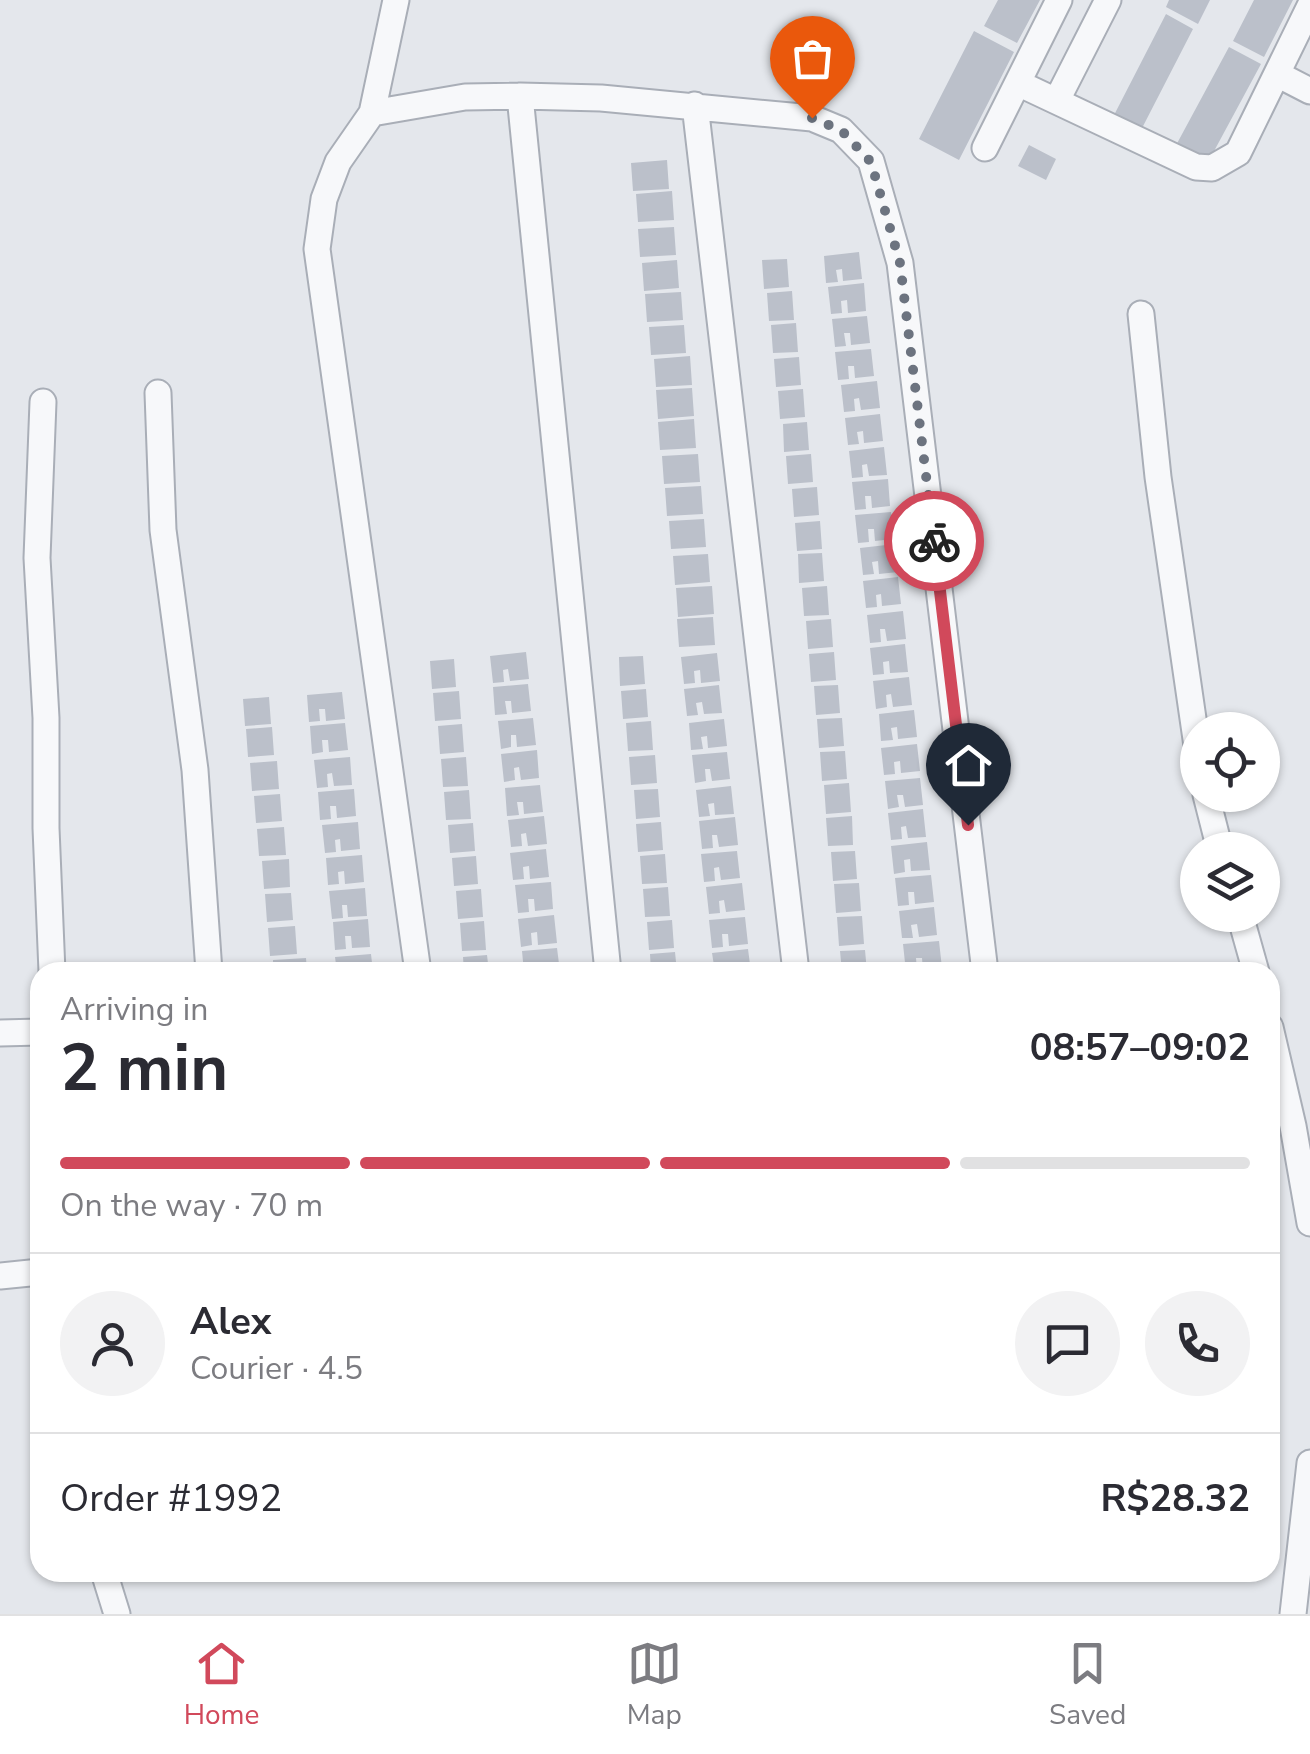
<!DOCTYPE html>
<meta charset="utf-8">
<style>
body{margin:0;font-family:"Nunito Sans",sans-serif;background:#f2f2f3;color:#2b2b33;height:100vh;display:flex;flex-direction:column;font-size:38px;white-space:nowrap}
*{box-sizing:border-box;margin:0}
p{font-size:32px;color:#7c7c81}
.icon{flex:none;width:55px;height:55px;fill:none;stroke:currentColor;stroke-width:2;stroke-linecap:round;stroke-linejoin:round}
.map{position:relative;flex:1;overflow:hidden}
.details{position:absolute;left:30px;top:962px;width:1250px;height:620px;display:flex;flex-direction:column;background:#fff;border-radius:30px;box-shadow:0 2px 8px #0004}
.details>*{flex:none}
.buttons{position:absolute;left:1180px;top:712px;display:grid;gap:20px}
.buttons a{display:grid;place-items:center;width:100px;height:100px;border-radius:50%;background:#fff;box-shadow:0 2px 8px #0004;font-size:50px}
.pin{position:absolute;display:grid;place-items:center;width:85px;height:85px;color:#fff;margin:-102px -42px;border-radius:50% 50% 50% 0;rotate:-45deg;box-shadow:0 0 10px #0007}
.pin .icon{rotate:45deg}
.courier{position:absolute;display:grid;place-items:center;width:100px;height:100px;margin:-50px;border:8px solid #d1495b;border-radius:50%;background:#fff;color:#222;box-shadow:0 2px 12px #0007}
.headline em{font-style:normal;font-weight:700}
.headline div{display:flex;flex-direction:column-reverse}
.headline{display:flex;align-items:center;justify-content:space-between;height:170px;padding:0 30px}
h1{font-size:65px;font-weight:700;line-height:75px}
.bar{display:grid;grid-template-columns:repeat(4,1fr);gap:15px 10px;align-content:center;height:120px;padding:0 30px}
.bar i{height:12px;border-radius:8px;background:#e1e1e2}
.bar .current{background:#d1495b}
.bar p{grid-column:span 4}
.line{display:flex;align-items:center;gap:25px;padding:0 30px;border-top:2px solid #e1e1e2}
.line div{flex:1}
.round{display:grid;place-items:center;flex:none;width:105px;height:105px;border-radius:52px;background:#f2f2f3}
.tabs{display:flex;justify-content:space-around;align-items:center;height:140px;border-top:2px solid #e1e1e2;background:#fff;font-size:28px;color:#7c7c81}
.tabs a{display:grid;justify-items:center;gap:5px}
.tabs .current{color:#d1495b}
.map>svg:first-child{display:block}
.building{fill:#bbc0ca}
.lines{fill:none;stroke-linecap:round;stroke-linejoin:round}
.street-casing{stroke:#a9aeb7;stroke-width:29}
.street{stroke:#f7f8fa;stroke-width:25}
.done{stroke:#6c737f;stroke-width:10;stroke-dasharray:0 18}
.route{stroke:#d1495b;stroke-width:12}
</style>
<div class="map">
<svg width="1310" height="1614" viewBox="0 0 1310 1614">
<rect width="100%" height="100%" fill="#e4e7ec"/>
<path class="building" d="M998 0H1040L1017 43 984 26Z
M1169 0H1210L1198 24 1166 7Z
M1254 0H1293L1264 57 1233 41Z
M1166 14 1193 29 1139 134 1112 119Z
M974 31 1014 52 959 160 919 139Z
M1229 47 1261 64 1206 166 1174 149Z
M1029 145 1056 159 1046 180 1018 166Z
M667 160 669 189 633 191 631 163Z
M672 191 674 220 638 222 636 194Z
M674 227 676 255 640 257 638 229Z
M859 252 862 279 843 281 842 269 836 270 838 282 826 283 824 256Z
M787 259 789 287 764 289 762 260Z
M677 260 679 288 644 291 642 263Z
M864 283 866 311 848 313 847 300 841 301 842 313 831 314 828 287Z
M792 291 794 320 769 321 767 293Z
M681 292 683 320 647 322 645 294Z
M867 316 870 343 851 345 850 333H844L846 346 835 347 832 319Z
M796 323 798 352 773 353 771 325Z
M684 325 686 353 651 355 649 327Z
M871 349 874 376 855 378 854 366H848L849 379 838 380 835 352Z
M690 356 692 385 656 387 654 359Z
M799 357 801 385 776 387 774 359Z
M877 381 880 408 861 410 859 398 854 399 855 411 844 412 841 385Z
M692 388 694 416 658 419 656 390Z
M803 389 805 417 780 419 778 391Z
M880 414 883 441 864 443 863 431 857 432 859 444 848 445 845 418Z
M694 419 696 448 660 450 658 422Z
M807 422 809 450 784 452 783 424Z
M884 447 887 475 869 476 867 464 862 465 863 477 852 478 849 451Z
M698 454 700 482 664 484 662 456Z
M811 454 813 482 788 484 786 456Z
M888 479 890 506 872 508 871 496H865L866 509 855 510 852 482Z
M701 486 703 514 667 516 665 488Z
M817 487 819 515 794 517 792 489Z
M891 512 894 539 875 541 874 529H868L869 542 858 543 855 515Z
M704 519 706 547 671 549 669 521Z
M820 521 822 549 797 551 795 523Z
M895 544 898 572 879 574 878 561 872 562 874 574 863 575 860 548Z
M822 553 824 581 799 583 798 554Z
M708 554 710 582 675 585 673 556Z
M898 577 901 604 882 606 881 594 876 595 877 607 866 608 863 581Z
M712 586 714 614 678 617 676 588Z
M827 586 829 615 804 616 802 588Z
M903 611 906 639 887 641 885 629H880L881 642 870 643 867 615Z
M713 617 715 645 679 647 677 619Z
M831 619 833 647 808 649 806 621Z
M905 644 908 672 890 673 889 661 883 662 884 674 873 675 870 648Z
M526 652 529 679 510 681 508 669 503 670 504 682 493 683 490 656Z
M834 652 836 680 811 682 809 654Z
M717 653 720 681 701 683 700 670 694 671 695 683 684 684 681 657Z
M643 656 645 684 620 686 619 657Z
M454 659 456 687 432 689 430 661Z
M909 677 912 705 893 707 891 694 886 695 887 707 876 709 873 681Z
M528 684 531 711 512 713 511 701H505L507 714 495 715 493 687Z
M719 685 722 713 704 714 702 702 696 703 698 715 687 716 684 689Z
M838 685 840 713 816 715 814 686Z
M646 689 648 717 623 719 621 691Z
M459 691 461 719 435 721 433 693Z
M342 692 345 719 326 721 325 709H319L320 721 309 722 307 695Z
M269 697 271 724 245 726 243 699Z
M914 710 917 737 898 739 897 727 891 728 893 740 881 741 879 714Z
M533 718 536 745 517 747 516 735H511V747L501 749 498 721Z
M842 718 844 746 819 748 817 719Z
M724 719 727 746 708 748 707 736 701 737 703 749 691 750 689 723Z
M651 721 653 750 628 751 626 723Z
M345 723 348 750 329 752 328 740H322L323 752 312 754 310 726Z
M462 724 464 752 440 754 438 726Z
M272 727 274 755 248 757 246 729Z
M917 744 920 771 901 773 900 761 894 762 895 774 884 775 881 748Z
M537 750 539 778 521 780 519 767 514 768 515 780 504 782 501 754Z
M845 751 847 779 822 781 820 752Z
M727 752 730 779 712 781 710 769H705L706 781 695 783 692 755Z
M655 755 657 783 631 785 629 757Z
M350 757 352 785 334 786 332 773 327 774 328 787 317 788 314 760Z
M466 757 468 786 443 787 441 759Z
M277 761 279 789 252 791 250 763Z
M920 778 923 805 905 807 903 795H897L899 807 888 809 885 781Z
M849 783 851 812 826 814 824 785Z
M540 785 543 812 524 814 523 802H517L519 815 507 816 505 788Z
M731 786 734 814 715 815 714 803 708 804 710 816 699 817 696 790Z
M354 789 356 816 337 818 336 806H330L331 819 320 820 318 792Z
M658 789 660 817 636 819 634 790Z
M469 790 471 819 446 820 444 792Z
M280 794 282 821 256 823 254 796Z
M923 809 926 837 908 838 906 826 901 827 902 839 891 840 888 813Z
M544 816 547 844 528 846 526 833 521 834 522 846 511 847 508 820Z
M852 816 853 845 828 846 826 818Z
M735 817 738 845 719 847 717 835H712L713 848 702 849 699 821Z
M358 822 360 849 341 851 340 839 335 840 336 852 325 853 322 825Z
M661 822 663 850 638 852 636 824Z
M473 823 475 851 450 853 448 825Z
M284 827 286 855 259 856 257 829Z
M927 842 930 870 911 871 910 859 904 860 905 872 894 874 891 846Z
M546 849 549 877 530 879 529 866 523 867 524 879 513 880 510 853Z
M737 851 740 878 721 880 719 867 714 868 715 881 704 882 701 854Z
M855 851 857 879 833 881 831 852Z
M665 854 667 883 642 884 640 856Z
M362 855 364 882 345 884 344 871 338 872 339 884 328 885 326 858Z
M476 856 478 884 454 886 452 858Z
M289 859 290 887 264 889 262 861Z
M931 875 934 902 915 904 914 892H908L909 905 898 906 895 878Z
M551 882 553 909 535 911 534 899H528L529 912 518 913 515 885Z
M742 883 745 910 726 912 724 900 719 901 720 913 709 914 706 887Z
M859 883 861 911 836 913 834 884Z
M668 887 670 916 645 917 643 889Z
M365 888 367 916 348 917 347 905H342L343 918 332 919 329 891Z
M481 889 483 917 458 919 456 891Z
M291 893 293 920 267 922 265 894Z
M934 907 937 935 919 937 917 924 911 925 913 938H902L899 911Z
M554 915 557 943 538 945 537 932 531 933 532 945 521 947 518 919Z
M862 916 864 944 839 946 837 917Z
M745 917 748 944 729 946 728 934H722L723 947 712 948 709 920Z
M368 919 370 947 352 948 351 936H345L346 949 335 950 333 922Z
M672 920 674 948 649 950 647 922Z
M484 921 486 950 462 951 460 923Z
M295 926 297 954 270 956 268 928Z
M939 941 942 968 923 971 922 958H916L917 971 906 972 903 944Z
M557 948 560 972H541L540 965H534L535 972H524L522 951Z
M748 949 751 972H732L731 966 725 967 726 972H715L712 953Z
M865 950 867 972H842L840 951Z
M675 952 677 972H651L650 954Z
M371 954 373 972H337L335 957Z
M487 955 489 972H464L463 957Z
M306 958 307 972H273V960Z"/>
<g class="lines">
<g class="street-casing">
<path id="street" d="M1277 74 1310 91
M1018 83 1196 167 1212 168 1238 153 1310 6
M520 96 608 972
M1057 100 1108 0
M695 105 796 972
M372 113 396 0
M985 148 1059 0
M1141 314 1158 477 1198 753
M158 393 163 530 195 770 209 972
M43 402 37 558 46 718V828L52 972
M1206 795 1220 850
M1240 915 1256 972
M418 972 317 249 324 199 338 162 372 113 465 97 520 96 601 98 812 118 841 130 871 161 900 263 985 972
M1270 1027 1293 1126 1310 1223
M0 1033 40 1032
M0 1276 40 1272
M104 1572 117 1614
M1293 1614 1310 1463"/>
</g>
<use href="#street" class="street"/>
</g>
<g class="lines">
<path class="done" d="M812 118 841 130 871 162 900 263 934 541"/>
<path class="route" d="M934 541 968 825"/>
</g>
</svg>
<div class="buttons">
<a><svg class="icon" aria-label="locate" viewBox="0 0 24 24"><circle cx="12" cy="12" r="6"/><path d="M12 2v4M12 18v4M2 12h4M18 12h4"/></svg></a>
<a><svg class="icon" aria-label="layers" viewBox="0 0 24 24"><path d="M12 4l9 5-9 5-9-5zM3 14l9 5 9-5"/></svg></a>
</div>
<div class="pin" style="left:812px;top:118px;background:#ea580c"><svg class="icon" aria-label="bag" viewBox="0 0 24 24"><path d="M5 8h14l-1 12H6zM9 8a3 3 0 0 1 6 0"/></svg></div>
<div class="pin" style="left:968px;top:825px;background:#1f2937"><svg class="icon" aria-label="home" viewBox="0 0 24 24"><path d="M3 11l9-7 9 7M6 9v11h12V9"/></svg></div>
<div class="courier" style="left:934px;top:541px"><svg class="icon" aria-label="bike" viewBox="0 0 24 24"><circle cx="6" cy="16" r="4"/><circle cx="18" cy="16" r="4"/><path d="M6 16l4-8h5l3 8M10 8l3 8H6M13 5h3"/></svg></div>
<section class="details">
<div class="headline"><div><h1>2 min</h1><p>Arriving in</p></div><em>08:57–09:02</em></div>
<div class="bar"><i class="current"></i><i class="current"></i><i class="current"></i><i></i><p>On the way · 70 m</p></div>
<div class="line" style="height:180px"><a class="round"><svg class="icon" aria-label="person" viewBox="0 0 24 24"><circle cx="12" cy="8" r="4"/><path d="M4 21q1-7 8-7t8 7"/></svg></a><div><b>Alex</b><p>Courier · 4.5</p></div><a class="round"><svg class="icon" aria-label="chat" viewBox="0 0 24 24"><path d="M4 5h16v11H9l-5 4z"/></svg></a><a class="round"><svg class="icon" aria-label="phone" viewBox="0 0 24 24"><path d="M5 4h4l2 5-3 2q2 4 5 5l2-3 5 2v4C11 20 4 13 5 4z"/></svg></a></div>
<div class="line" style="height:130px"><div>Order #1992</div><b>R$28.32</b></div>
</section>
</div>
<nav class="tabs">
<a class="current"><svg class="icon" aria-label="home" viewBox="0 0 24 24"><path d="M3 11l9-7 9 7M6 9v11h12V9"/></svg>Home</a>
<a><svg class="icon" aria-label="map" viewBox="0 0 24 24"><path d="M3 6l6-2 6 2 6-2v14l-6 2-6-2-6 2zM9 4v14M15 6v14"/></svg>Map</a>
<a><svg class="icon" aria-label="saved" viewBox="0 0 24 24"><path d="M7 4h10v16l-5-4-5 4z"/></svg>Saved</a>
</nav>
